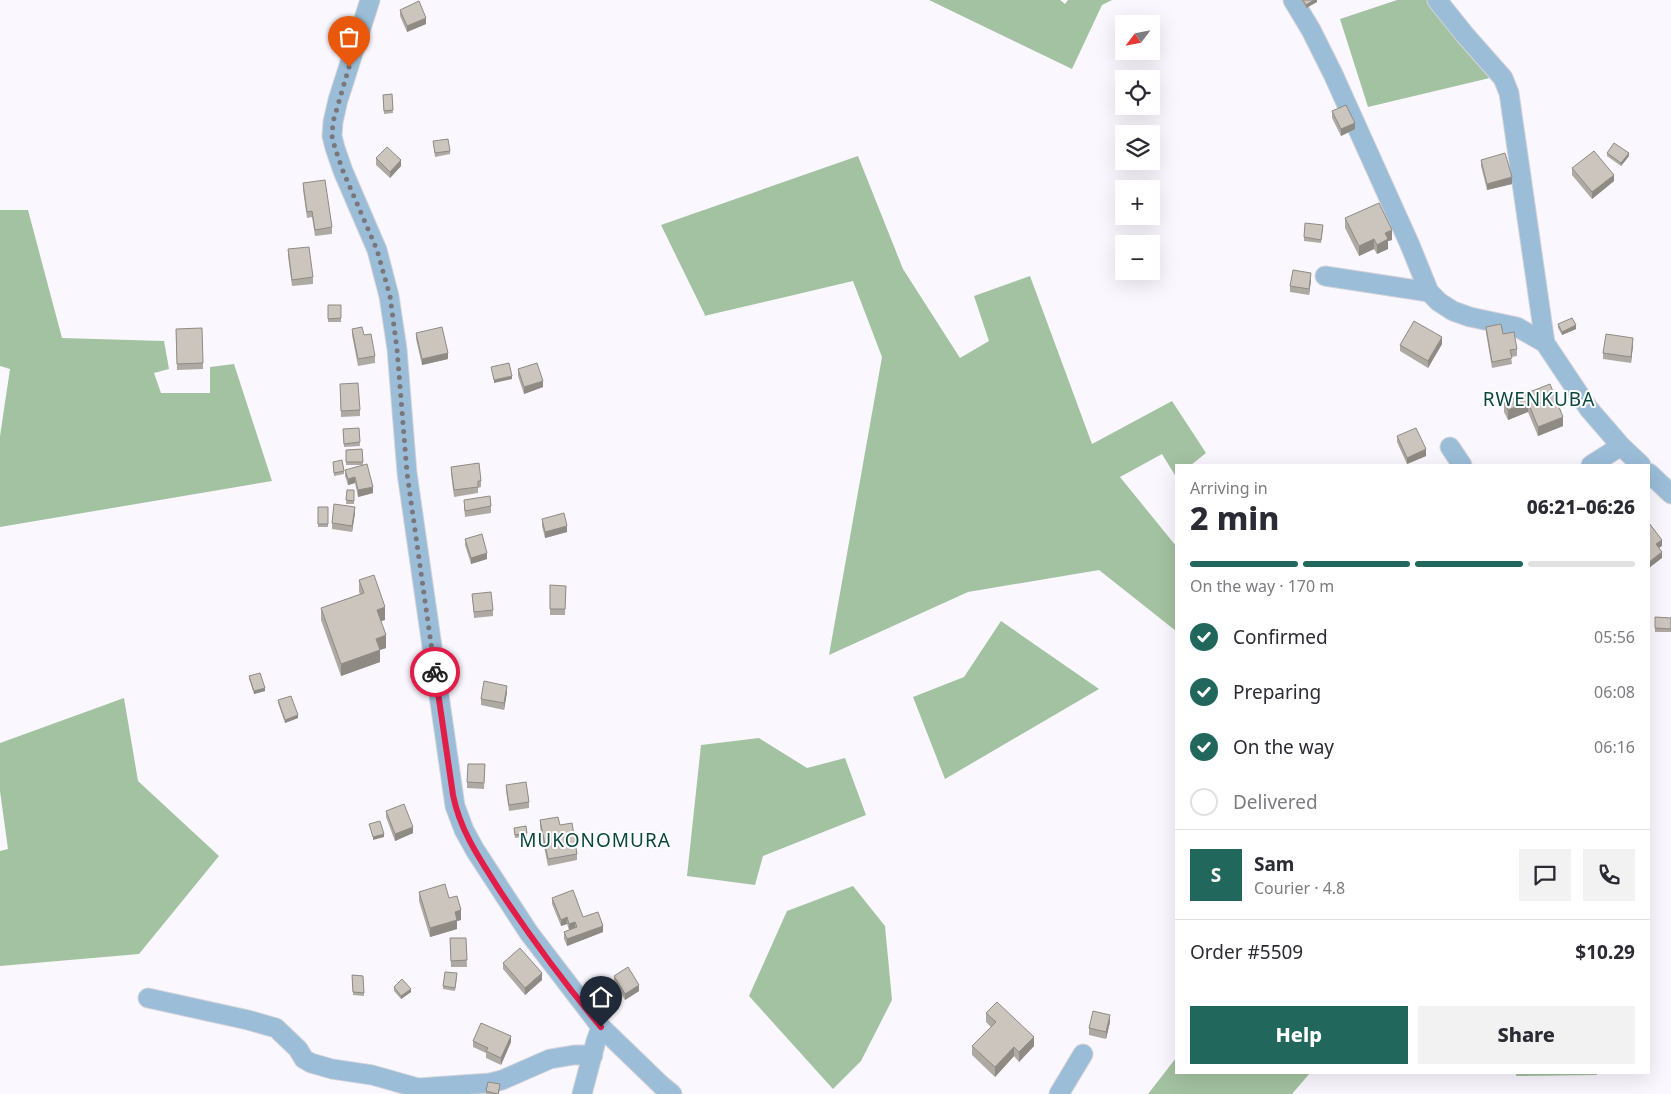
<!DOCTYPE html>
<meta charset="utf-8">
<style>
body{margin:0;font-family:"Noto Sans",sans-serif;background:#f2f2f3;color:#2b2b33;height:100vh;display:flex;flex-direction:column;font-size:19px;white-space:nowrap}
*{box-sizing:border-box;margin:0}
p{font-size:16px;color:#7c7c81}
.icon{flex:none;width:28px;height:28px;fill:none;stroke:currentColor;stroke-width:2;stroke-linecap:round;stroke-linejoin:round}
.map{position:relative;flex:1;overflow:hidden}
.details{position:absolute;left:1175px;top:464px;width:475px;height:610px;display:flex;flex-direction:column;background:#fff;border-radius:0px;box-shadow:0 5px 20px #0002}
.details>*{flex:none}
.needle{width:32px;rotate:238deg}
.tools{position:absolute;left:1115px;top:15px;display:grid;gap:10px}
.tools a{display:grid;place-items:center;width:45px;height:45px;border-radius:0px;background:#fff;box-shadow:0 5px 20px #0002;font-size:25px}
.pin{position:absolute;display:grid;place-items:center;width:42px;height:42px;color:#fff;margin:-51px -21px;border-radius:50% 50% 50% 0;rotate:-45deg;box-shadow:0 0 5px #0007}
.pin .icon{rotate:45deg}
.courier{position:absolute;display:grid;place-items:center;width:50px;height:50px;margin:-25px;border:4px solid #e11d48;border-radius:50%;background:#fff;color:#222;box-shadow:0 1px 6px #0007}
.head em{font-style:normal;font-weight:800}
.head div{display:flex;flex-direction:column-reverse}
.head{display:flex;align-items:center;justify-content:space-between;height:85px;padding:0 15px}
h1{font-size:32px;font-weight:800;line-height:38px}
.bar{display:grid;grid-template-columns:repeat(4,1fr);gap:8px 5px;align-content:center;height:60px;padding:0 15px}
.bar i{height:6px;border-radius:4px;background:#e1e1e2}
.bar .current{background:#21675c}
.bar p{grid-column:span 4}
.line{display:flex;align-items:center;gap:12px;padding:0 15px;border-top:1px solid #e1e1e2}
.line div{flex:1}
.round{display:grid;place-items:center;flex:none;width:52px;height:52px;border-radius:0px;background:#f2f2f3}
ol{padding:0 15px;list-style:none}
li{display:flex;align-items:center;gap:15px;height:55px}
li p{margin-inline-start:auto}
li .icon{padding:5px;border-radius:50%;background:#21675c;color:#fff;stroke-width:4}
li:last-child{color:#7c7c81}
li i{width:28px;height:28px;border:2px solid #e1e1e2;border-radius:50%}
.button{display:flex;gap:10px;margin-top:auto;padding:10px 15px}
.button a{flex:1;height:58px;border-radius:0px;background:#21675c;color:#fff;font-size:20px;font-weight:800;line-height:58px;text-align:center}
.button a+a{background:#f2f2f3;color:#2b2b33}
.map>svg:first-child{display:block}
.forest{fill:#a3c2a1}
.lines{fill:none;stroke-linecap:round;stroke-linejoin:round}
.minor-casing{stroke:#d6d4da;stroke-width:21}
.minor{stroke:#9bbdd8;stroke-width:19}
.wall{fill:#afa9a3}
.shaded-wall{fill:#8f8a84}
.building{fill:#ccc5bd;stroke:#8f8a84}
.done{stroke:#79777b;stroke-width:5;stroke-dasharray:0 9}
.route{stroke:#e11d48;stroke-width:6}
.labels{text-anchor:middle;stroke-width:4;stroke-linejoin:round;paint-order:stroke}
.quarter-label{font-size:19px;letter-spacing:1px;fill:#0b473e;stroke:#fff}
</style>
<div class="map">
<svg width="1671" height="1094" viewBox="0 0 1671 1094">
<rect width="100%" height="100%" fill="#faf8fe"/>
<path class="forest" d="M929 0H1060L1065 4 1068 0H1112L1102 5 1072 69Z
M1397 0H1441L1494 77 1368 107 1340 19Z
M858 156 903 269 960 358 989 341 974 296 1030 276 1092 444 1172 401 1206 453 1191 465H1176V477L1162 454 1120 477 1176 546V631L1099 570 968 592 829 655 882 357 853 281 704 316 705 315 661 225Z
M0 210H28L62 338 164 341 169 369 154 373 161 393H210V367L234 364 272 481 0 527V436L10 369 0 366Z
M1001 621 1099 689 945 779 913 697 964 677Z
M124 698 138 781 219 856 139 954 0 966V851L8 849 0 791V743Z
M759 738 807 768 845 758 866 815 763 856 755 885 687 876 701 745Z
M853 886 885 926 892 1000 861 1061 833 1089 749 996 787 911Z
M1176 1058V1072L1310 1073 1292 1094H1148Z
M1597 1072V1075L1516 1076V1073Z"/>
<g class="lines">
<g class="minor-casing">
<path id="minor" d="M370 0 338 100 333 122 332 136 335 148 343 171 377 250 389 296 397 349 407 473 455 806 464 830 475 850 529 933 601 1027 661 1085 672 1094
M1293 0 1311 30 1333 74 1410 245 1429 292 1439 302 1453 311 1470 317 1517 327 1545 343 1589 409 1621 446 1641 465
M1437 0 1465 35 1503 78 1509 93 1545 343
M1325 276 1429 292
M1450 447 1462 465
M1591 465 1621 446
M1649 473 1671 494
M148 998 248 1020 276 1028 298 1049 304 1059 311 1063 332 1069 372 1075 418 1088 490 1083 502 1080 550 1059 574 1055H593
M582 1094 596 1041 601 1027
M1059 1094 1083 1054"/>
</g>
<use href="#minor" class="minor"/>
</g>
<path class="wall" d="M1301 0H1317V2L1306 8Z
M400 10 426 24 407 32 400 16Z
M392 94 393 113 384 114 383 95Z
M1332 111 1355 129 1341 136 1332 118Z
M433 141 450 151V154L435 157Z
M1607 153 1629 156 1621 166 1607 156Z
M376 158 401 166 390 178 376 165Z
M1481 160 1512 184 1487 190 1481 166Z
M1572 168 1614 181 1592 199 1572 175Z
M303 183 332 227V234L315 236 312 217 307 218 303 190Z
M1345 218 1392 240 1388 241V249L1377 254 1374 249 1359 256 1345 228Z
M1323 228 1321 243 1304 241V237Z
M288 249 313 277V284L292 286 288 256Z
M1311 280 1309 295 1290 292V286Z
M328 305H341V322H328Z
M1558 324 1576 329 1562 335 1558 328Z
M1486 327 1503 334 1517 349V356L1511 357 1512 364 1492 368 1486 333Z
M176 329 203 363V369L177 370Z
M352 329 364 335 375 356V363L358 366 352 335Z
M416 333 448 359 422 365 416 339Z
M1442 344 1428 368 1400 351V345Z
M1633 345 1631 363 1603 359V353Z
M518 369 543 387 524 394 518 376Z
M340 384 360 410V416L341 417Z
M1550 384 1563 426 1538 436 1528 412 1508 420 1504 412V402Z
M359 428 360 446 344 447 343 429Z
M1397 436 1426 456 1407 464 1397 442Z
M362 449 363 465H346V450Z
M333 462 344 471V474L334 476Z
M451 467 481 481V487L478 488V493L454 497 451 474Z
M345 470 373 493 358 497 355 483 348 485 345 476Z
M347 490H354V504H346Z
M464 500 491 506V513L465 517 464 506Z
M318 507H328V527H318Z
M355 513 352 532 332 529V523Z
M542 519 567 532 545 538 542 526Z
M465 539 487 559 471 564 465 545Z
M359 580 385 620 381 621 386 648 380 650V662L341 676 321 620V608L360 594 359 592Z
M566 586 565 615H550V609Z
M472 594 493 610V616L474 618Z
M1655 617 1671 618V632H1655Z
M249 676 265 691 254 694 249 679Z
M507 692 504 710 481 705V699Z
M278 700 298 718 285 723 278 703Z
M485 764 484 789 467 788V782Z
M506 785 529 802V808L509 811 506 791Z
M386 811 413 833 395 841 386 817Z
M540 820 560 825 577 854V860L548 866 540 827Z
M514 828 527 833V836L515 838Z
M419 892 449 898 461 920 457 921V929L430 937 419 901Z
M552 898 583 917 603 932 567 946 564 939V932L569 930 567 924 561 926 552 904Z
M450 938H466L467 967H451Z
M503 963 542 980 525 995 503 969Z
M352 975 363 976 364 996 353 995Z
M614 976 639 991 625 1000 614 982Z
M457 977 455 991 443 989V986Z
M394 987 411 992 401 999 394 991Z
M986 1013 1034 1046 1019 1062 1014 1056 995 1077 972 1055V1046L991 1027 986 1022Z
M1110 1022 1106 1039 1089 1035V1028Z
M473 1041 511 1042 501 1065 486 1058V1053L473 1047Z
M500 1087 499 1094H486V1091Z"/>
<path class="shaded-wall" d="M1314 0H1317V2L1306 8V5Z
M426 18V24L407 32V26Z
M1355 123V129L1341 136V129Z
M1629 153V156L1621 166V163Z
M401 160V166L390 178V172Z
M1614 175V181L1592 199V192Z
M1512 177V184L1487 190V184Z
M1392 230V240L1388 241V249L1377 254V245L1385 233Z
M1374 239V249L1359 256V246Z
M1311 273V280L1309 295V289Z
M1576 325V329L1562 335V332Z
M1442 337V344L1428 368V361Z
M1633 338V345L1631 363V357Z
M448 353V359L422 365V359Z
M512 376V379L494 383V380Z
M543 381V387L524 394V387Z
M1528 402V412L1508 420V410Z
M1563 417V426L1538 436V427Z
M1426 449V456L1407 464V458Z
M355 477V483L348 485V479Z
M373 487V493L358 497V490Z
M355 507V513L352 532V526Z
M567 526V532L545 538V532Z
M1662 540V546L1656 550V544Z
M1662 552V558L1649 568V562Z
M487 553V559L471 564V558Z
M385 607V620L377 622V610Z
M386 635V648L376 651V639Z
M380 650V662L341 676V664Z
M507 686V692L504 710V703Z
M265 688V691L254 694V691Z
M298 715V718L285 723V720Z
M413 827V833L395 841V834Z
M384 834V837L373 840V837Z
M461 910V920L457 921V929L430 937V928L455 912Z
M567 917V924L561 926V920Z
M575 922V928L569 930V924Z
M603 926V932L567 946V939Z
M542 973V980L525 995V988Z
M639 985V991L625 1000V994Z
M411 989V992L401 999V996Z
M1110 1015V1022L1106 1039V1032Z
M511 1036V1042L501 1065V1058Z
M1034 1037V1046L1019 1062V1052Z
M1014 1047V1056L995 1077V1067Z"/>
<path class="building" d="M1303 0H1314L1306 5Z
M419 1 426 18 407 26 400 10Z
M392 94 393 110 384 111 383 95Z
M1346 105 1355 123 1341 129 1332 111Z
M448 139 450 151 435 153 433 141Z
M1614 143 1629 153 1621 163 1607 153Z
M387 147 401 160 390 172 376 158Z
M1594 151 1614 175 1592 192 1572 168Z
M1505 153 1512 177 1487 184 1481 160Z
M325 180 332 227 315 230 312 211 307 212 303 183Z
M1379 203 1392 230 1385 233 1388 239 1377 245 1374 239 1359 246 1345 218Z
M1305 223 1323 225 1321 240 1304 237Z
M309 247 313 277 292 280 288 249Z
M1293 270 1311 273 1309 289 1290 286Z
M328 305H341V318L328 319Z
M1572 318 1576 325 1562 332 1558 324Z
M1414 321 1442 337 1428 361 1400 345Z
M1501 324 1503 334 1514 332 1517 349 1510 350 1512 358 1492 362 1486 327Z
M362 327 364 335 371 334 375 356 358 359 352 329Z
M442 327 448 353 422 359 416 333Z
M202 328 203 363 177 364 176 329Z
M1606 334 1633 338 1631 357 1603 353Z
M509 363 512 376 494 380 491 367Z
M537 363 543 381 524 387 518 369Z
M358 383 360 410 341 411 340 384Z
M1550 384 1563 417 1538 427 1528 402 1508 410 1504 402Z
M359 428 360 442 344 444 343 429Z
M1416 428 1426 449 1407 458 1397 436Z
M362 449 363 462H346V450Z
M342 460 344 471 334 473 333 462Z
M479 463 481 481H478V487L454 490 451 467Z
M367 464 373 487 358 490 355 477 348 479 345 470Z
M347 490H354V501L346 500Z
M490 496 491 506 465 511 464 500Z
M334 504 355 507 352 526 332 523Z
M318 507H328V524H318Z
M564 513 567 526 545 532 542 519Z
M1649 523 1662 540 1656 544 1662 552 1649 562Z
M482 534 487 553 471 558 465 539Z
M374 575 385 607 377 610 386 635 376 639 380 650 341 664 321 608 364 593 359 580Z
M550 585 566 586 565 609H550Z
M491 592 493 610 474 612 472 594Z
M1655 617 1671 618V629L1655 628Z
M260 673 265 688 254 691 249 676Z
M484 681 507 686 504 703 481 699Z
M291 696 298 715 285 720 278 700Z
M468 764H485L484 783 467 782Z
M526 782 529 802 509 805 506 785Z
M404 804 413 827 395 834 386 811Z
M558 817 560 825 572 823 577 854 548 859 540 820Z
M380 821 384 834 373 837 369 824Z
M526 826 527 833 515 835 514 828Z
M445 884 449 898 457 896 461 910 455 912 457 920 430 928 419 892Z
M573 890 583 917 598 912 603 926 567 939 564 932 577 927 575 922 569 924 567 917 561 920 552 898Z
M450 938H466L467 960 451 961Z
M520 948 542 973 525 988 503 963Z
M628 967 639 985 625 994 614 976Z
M445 972 457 973 455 988 443 986Z
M352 975 363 976 364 993 353 992Z
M402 979 411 989 401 996 394 987Z
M997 1002 1034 1037 1019 1052 1014 1047 995 1067 972 1046 996 1022 986 1013Z
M1093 1011 1110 1015 1106 1032 1089 1028Z
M481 1023 511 1036 501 1058 486 1051 488 1048 473 1041Z
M488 1082 500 1084 498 1094 486 1091Z"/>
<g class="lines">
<path class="done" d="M349 67 333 122 332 136 335 148 343 171 377 250 390 296 397 349 407 473 435 672"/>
<path class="route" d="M435 672 453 795C460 831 481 861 500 891 531 938 565 984 601 1027"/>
</g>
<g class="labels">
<g class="quarter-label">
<text x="1539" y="406">RWENKUBA</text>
<text x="595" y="847">MUKONOMURA</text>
</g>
</g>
</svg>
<div class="tools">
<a><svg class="needle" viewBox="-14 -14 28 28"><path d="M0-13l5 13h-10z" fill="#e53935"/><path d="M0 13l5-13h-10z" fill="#7c7c81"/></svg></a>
<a><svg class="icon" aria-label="locate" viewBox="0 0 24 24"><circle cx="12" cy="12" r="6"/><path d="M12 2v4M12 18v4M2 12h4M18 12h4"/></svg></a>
<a><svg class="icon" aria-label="layers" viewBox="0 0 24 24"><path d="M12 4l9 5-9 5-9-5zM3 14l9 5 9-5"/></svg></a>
<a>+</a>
<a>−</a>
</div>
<div class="pin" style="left:349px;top:67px;background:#ea580c"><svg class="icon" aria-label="bag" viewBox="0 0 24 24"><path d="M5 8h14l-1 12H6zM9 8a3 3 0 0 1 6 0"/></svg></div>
<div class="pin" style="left:601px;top:1027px;background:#1f2937"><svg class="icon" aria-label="home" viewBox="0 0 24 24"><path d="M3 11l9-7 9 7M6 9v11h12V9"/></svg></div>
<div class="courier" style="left:435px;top:672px"><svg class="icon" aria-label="bike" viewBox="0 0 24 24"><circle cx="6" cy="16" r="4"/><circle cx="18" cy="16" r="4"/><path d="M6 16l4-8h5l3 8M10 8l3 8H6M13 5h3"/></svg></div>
<section class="details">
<div class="head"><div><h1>2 min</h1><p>Arriving in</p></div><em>06:21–06:26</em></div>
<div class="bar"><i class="current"></i><i class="current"></i><i class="current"></i><i></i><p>On the way · 170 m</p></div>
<ol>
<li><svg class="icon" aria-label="check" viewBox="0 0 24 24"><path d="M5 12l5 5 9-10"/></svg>Confirmed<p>05:56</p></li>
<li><svg class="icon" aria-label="check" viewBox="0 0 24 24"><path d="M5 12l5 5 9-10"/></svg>Preparing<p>06:08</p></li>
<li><svg class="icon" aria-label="check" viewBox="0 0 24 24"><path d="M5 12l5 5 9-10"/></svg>On the way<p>06:16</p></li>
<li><i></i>Delivered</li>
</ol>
<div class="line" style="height:90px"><b class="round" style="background:#21675c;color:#fff">S</b><div><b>Sam</b><p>Courier · 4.8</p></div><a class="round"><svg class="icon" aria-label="chat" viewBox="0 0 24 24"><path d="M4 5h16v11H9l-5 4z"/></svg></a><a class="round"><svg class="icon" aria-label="phone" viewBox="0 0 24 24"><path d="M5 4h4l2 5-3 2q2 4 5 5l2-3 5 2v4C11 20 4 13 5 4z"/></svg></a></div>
<div class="line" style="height:65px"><div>Order #5509</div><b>$10.29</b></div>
<div class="button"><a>Help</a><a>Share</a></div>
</section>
</div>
